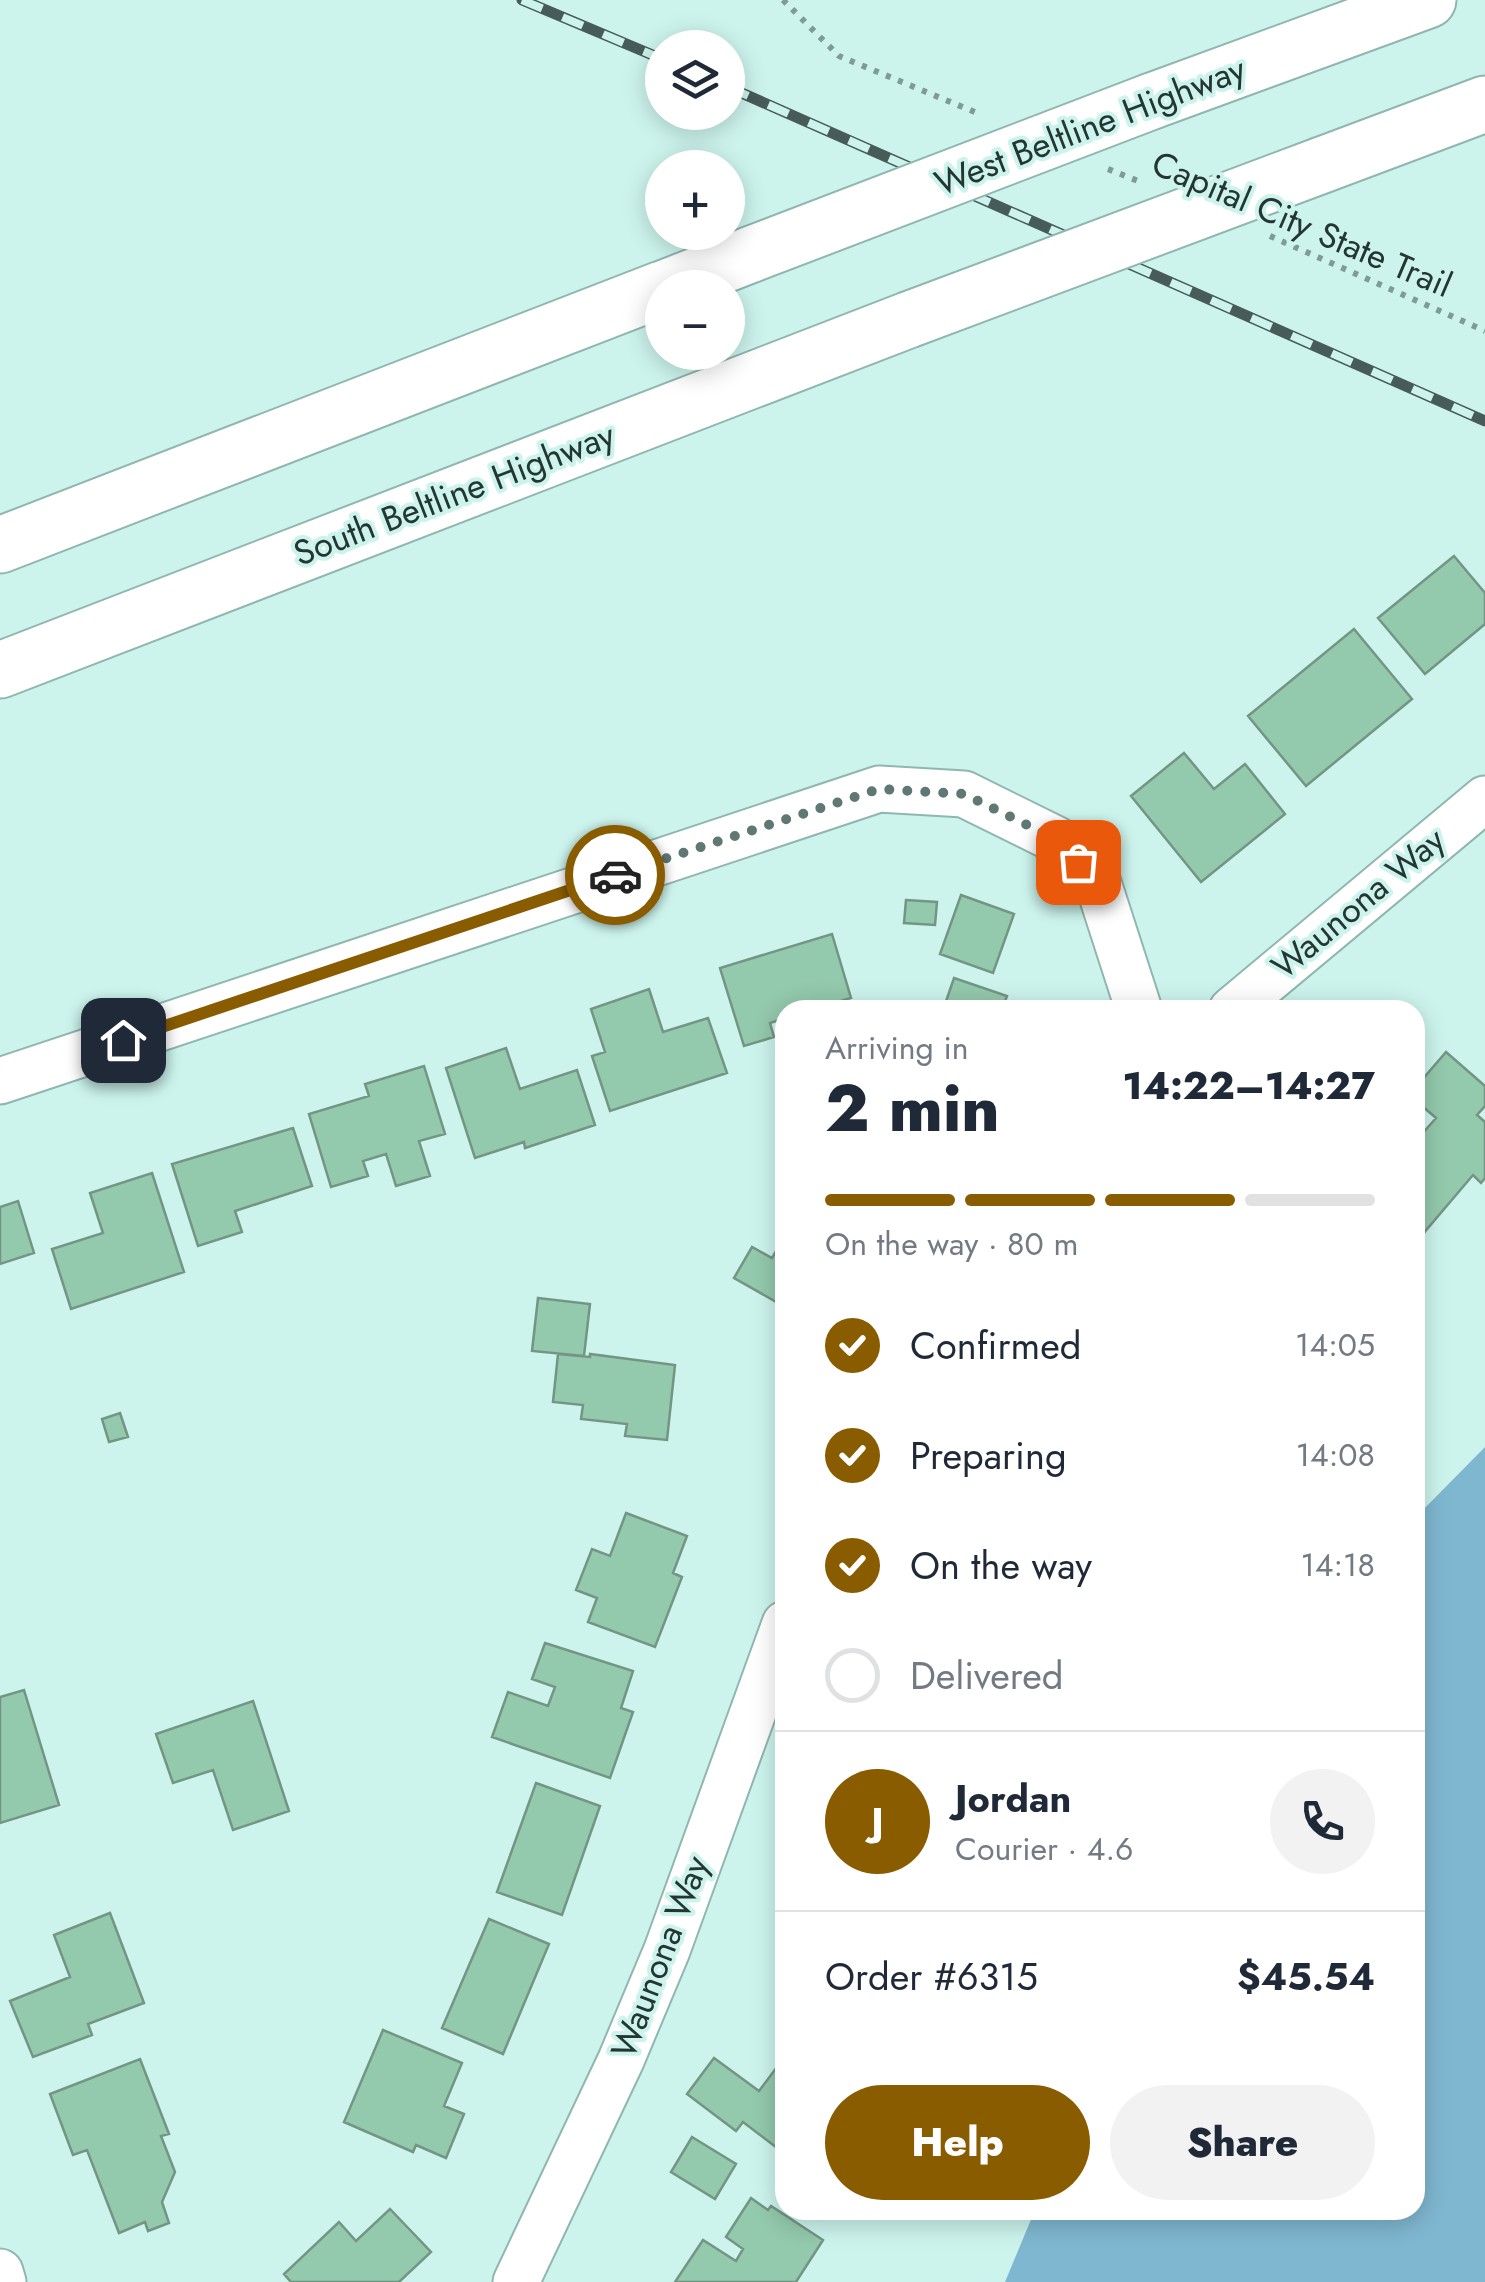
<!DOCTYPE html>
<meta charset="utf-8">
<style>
body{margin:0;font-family:Jost,sans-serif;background:#f2f2f3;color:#1f2937;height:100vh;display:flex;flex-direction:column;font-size:38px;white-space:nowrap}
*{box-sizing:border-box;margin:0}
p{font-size:32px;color:#747a83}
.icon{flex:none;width:55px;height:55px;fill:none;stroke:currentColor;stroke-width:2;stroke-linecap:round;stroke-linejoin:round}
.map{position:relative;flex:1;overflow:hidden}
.sheet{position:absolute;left:775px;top:1000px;width:650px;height:1220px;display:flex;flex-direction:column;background:#fff;border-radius:30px;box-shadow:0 5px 25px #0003}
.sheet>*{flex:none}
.tools{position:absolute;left:645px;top:30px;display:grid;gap:20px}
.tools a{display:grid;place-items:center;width:100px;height:100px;border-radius:50%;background:#fff;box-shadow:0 5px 25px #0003;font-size:50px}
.pin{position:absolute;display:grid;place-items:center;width:85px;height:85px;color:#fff;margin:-42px;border-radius:20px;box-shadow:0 5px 15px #0006}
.courier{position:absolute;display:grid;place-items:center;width:100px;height:100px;margin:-50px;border:8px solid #895c00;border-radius:50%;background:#fff;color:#222;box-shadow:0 2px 12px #0007}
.head em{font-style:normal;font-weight:800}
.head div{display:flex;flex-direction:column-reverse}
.head{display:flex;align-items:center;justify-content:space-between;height:170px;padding:0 50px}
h1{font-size:65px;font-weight:800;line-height:75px}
.bar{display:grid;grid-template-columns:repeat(4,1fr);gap:15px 10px;align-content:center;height:120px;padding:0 50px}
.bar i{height:12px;border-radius:8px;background:#e0e1e3}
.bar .selected{background:#895c00}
.bar p{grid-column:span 4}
.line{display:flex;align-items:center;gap:25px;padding:0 50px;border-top:2px solid #e0e1e3}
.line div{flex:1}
.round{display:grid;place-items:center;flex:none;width:105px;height:105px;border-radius:52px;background:#f2f2f3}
ol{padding:0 50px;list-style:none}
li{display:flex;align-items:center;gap:30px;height:110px}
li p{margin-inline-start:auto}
li .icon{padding:10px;border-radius:50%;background:#895c00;color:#fff;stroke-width:4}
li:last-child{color:#747a83}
li i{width:55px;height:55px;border:5px solid #e0e1e3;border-radius:50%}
.action{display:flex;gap:20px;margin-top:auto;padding:20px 50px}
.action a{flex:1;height:115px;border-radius:60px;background:#895c00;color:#fff;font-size:40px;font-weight:800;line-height:115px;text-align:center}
.action a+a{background:#f2f2f3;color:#1f2937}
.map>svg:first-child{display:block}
.water{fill:#7fb7d0}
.building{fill:#93c9ad;stroke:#759584;stroke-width:2.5}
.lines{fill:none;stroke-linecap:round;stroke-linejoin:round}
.minor-casing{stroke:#90b6b0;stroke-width:49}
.highway-casing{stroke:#90b6b0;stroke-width:59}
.path{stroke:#7e9b95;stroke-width:6;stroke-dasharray:5 8;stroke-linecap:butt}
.minor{stroke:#fff;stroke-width:45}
.highway{stroke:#fff;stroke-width:55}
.rail-casing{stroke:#475b58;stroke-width:11}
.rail{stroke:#ccf4ed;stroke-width:8;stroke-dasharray:22;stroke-linecap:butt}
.highway-bridge-casing{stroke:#90b6b0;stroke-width:59;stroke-linecap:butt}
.highway-bridge{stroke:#fff;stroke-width:55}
.done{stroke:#5f7873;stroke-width:10;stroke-dasharray:0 18}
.route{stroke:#895c00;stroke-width:12}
.labels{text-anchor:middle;stroke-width:8;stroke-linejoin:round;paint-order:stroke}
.street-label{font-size:35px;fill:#253532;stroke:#ccf4ed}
</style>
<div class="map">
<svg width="1485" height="2282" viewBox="0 0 1485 2282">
<rect width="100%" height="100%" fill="#ccf4ed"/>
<path class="water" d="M1485 1447V2282H1005L1035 2210H1415V1518Z"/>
<path class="building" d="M1454 556 1485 593V624L1425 674 1378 618Z
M1354 629 1412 699 1306 786 1248 716Z
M1184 753 1214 789 1245 764 1285 814 1201 882 1131 796Z
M961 895 1014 914 993 973 940 954Z
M906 900 937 902 935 925 904 923Z
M832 934 851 998 811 1010H785V1018L770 1023 774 1037 744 1046 720 968Z
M954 978 1007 996 1002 1010H943Z
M649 989 663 1032 708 1018 727 1073 610 1111 592 1056 605 1052 591 1009Z
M506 1048 520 1089 577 1070 595 1125 525 1148 524 1142 475 1158 446 1068Z
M1446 1052 1485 1086V1106L1477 1115 1485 1122V1178L1481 1183 1473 1175 1422 1235 1415 1230V1142L1436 1118 1415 1100V1088Z
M424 1066 445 1134 419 1141 430 1176 396 1186 386 1154 363 1161 368 1176 331 1187 309 1114 369 1096 365 1084Z
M293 1128 312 1186 235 1211 242 1232 198 1246 172 1164Z
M152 1173 184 1272 71 1309 52 1249 103 1233 90 1193Z
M18 1201 34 1253 0 1264V1207Z
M785 1236V1307L734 1278 752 1247 772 1258Z
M538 1298 590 1304 584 1356 532 1351Z
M558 1354 590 1357V1354L675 1365 667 1440 625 1436 627 1424 581 1419 583 1405 553 1402Z
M120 1413 128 1437 109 1442 102 1419Z
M626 1513 687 1536 673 1573 682 1577 655 1647 588 1622 597 1598 576 1590 592 1549 610 1556Z
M545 1643 633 1671 621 1708 633 1712 610 1778 492 1737 508 1692 548 1706 555 1687 532 1679Z
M24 1690 59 1805 0 1823V1697Z
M253 1701 289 1811 233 1830 213 1770 173 1783 156 1734Z
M536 1783 600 1806 562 1915 497 1892Z
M110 1913 144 2003 88 2024 92 2035 33 2057 10 2001 70 1977 54 1935Z
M489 1919 549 1944 503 2054 442 2028Z
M383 2030 462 2063 444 2106 464 2114 446 2158 416 2145 413 2152 344 2122Z
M785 2043V2154L743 2122 736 2131 687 2094 714 2058 759 2091 783 2059 777 2054Z
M140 2059 169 2134 161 2136 175 2172 162 2202 169 2223 148 2231 145 2222 119 2233 87 2150 73 2155 50 2094Z
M692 2137 736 2164 715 2199 671 2172Z
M751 2198 768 2210 771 2206 823 2240 796 2282H675L703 2240 736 2261 743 2249 726 2237Z
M390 2209 431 2252 399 2282H291L284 2274 339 2222 356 2241Z"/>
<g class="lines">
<g class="minor-casing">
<path id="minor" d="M1232 1010 1485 799
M0 1081 879 789 964 794 1057 840 1098 883 1139 1010
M0 2272 3 2282
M516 2282 621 2060 667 1950 785 1624"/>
</g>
<g class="highway-casing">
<path id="highway" d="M1152 101 1428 0
M1322 165 1485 104
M665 288 752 254
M0 545 662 289
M0 670 908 320"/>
</g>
<path class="path" d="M783 0 839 56 982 115
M1108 169 1138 181
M1270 236 1485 331"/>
<use href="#minor" class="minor"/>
<use href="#highway" class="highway"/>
<g class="rail-casing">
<path id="rail" d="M522 0 662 59
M728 87 1485 421"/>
</g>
<use href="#rail" class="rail"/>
<g class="highway-bridge-casing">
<path id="highway-bridge" d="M752 254 1152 101
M908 320 1322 165"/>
</g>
<use href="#highway-bridge" class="highway-bridge"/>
</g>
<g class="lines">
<path class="done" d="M615 875 879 789 964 794 1058 840 1078 862"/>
<path class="route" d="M123 1040 615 875"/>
</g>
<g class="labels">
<g class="street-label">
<text transform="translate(1090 126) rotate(-21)" y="12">West Beltline Highway</text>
<text transform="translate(1302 224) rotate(23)" y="12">Capital City State Trail</text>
<text transform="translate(454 494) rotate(-21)" y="12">South Beltline Highway</text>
<text transform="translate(1358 903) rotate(-40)" y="12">Waunona Way</text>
<text transform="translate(660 1957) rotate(-69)" y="12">Waunona Way</text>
</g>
</g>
</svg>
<div class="tools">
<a><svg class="icon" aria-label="layers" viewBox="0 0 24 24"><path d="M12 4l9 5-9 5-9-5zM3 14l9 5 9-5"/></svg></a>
<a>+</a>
<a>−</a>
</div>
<div class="pin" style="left:1078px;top:862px;background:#ea580c"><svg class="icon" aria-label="bag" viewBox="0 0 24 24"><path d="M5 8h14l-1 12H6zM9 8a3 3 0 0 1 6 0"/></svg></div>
<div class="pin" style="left:123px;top:1040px;background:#1f2937"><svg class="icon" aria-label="home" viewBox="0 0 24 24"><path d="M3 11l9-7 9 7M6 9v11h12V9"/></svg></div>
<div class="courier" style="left:615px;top:875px"><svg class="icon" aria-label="car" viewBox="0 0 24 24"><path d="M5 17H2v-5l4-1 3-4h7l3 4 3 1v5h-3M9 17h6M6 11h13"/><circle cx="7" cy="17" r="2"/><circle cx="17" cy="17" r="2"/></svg></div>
<section class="sheet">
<div class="head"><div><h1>2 min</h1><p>Arriving in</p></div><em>14:22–14:27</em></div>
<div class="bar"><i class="selected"></i><i class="selected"></i><i class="selected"></i><i></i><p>On the way · 80 m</p></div>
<ol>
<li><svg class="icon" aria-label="check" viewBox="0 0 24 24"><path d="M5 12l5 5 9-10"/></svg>Confirmed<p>14:05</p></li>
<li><svg class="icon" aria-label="check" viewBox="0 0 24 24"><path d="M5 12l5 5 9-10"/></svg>Preparing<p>14:08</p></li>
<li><svg class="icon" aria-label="check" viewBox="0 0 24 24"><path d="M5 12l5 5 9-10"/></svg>On the way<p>14:18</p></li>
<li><i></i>Delivered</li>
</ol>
<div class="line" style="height:180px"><b class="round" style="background:#895c00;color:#fff">J</b><div><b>Jordan</b><p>Courier · 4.6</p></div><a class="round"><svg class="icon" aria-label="phone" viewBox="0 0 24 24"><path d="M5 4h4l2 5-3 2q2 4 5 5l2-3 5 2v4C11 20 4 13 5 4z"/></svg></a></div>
<div class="line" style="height:130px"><div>Order #6315</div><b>$45.54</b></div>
<div class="action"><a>Help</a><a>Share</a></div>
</section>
</div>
